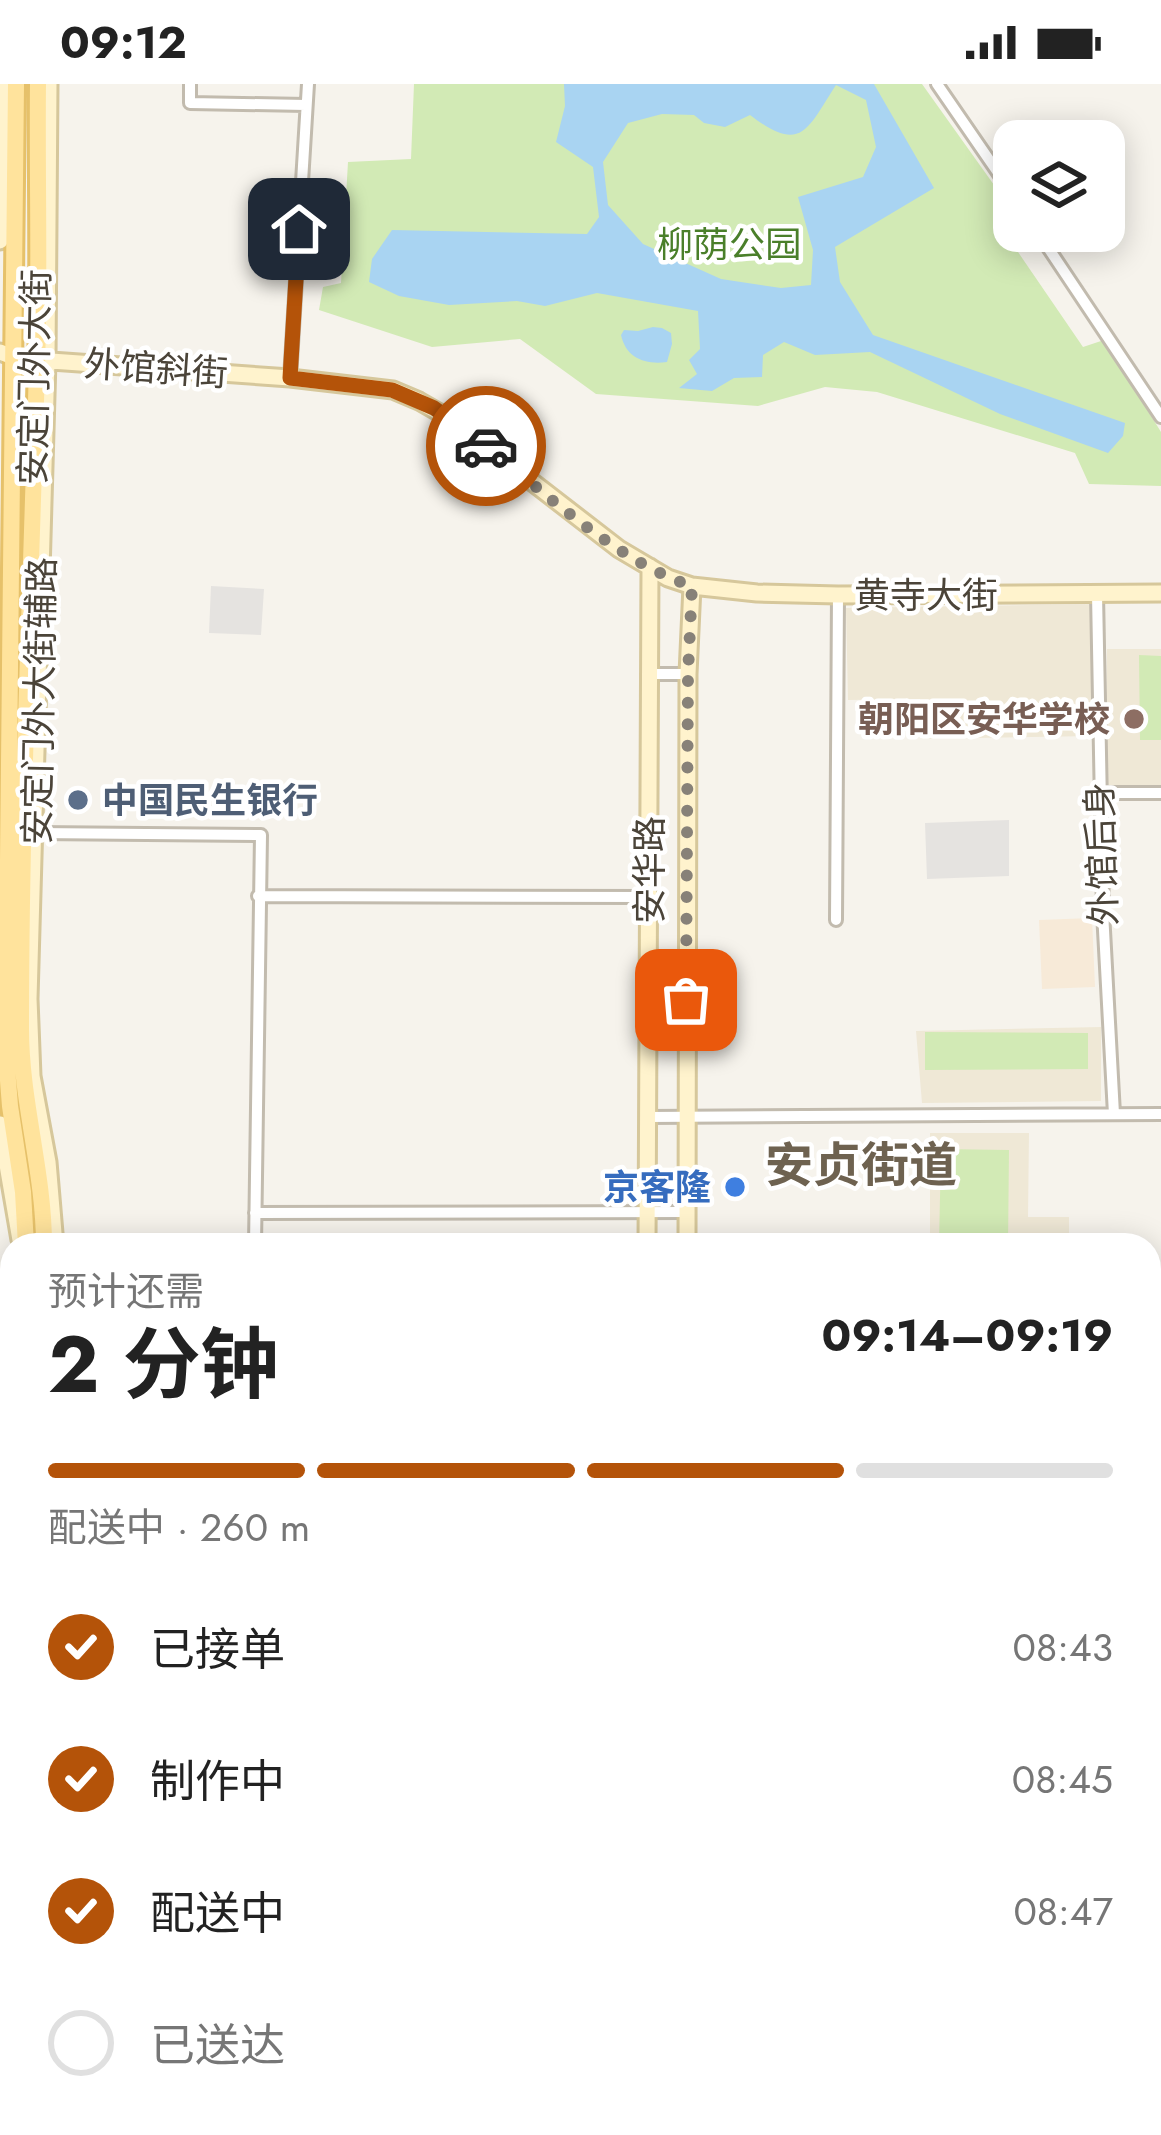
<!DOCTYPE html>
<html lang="zh">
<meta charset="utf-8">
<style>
body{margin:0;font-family:Jost,"Noto Sans SC",sans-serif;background:#f6f6f6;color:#222;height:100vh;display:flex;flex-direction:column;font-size:45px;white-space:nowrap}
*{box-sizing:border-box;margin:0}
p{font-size:39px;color:#767676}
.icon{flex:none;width:66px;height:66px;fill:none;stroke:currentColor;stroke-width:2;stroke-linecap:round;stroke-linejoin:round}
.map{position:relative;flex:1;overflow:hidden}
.drawer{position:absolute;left:0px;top:1149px;width:1161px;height:903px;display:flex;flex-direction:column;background:#fff;border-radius:36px 36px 0 0;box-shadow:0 6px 30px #0003}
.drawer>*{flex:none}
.buttons{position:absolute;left:993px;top:36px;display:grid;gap:24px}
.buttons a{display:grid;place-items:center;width:132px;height:132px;border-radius:24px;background:#fff;box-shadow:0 6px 30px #0003;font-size:60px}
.pin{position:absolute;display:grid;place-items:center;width:102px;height:102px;color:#fff;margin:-51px;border-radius:24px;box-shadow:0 6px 18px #0006}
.courier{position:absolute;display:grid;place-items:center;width:120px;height:120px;margin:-60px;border:9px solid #b45309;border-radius:50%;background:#fff;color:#222;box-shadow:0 3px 15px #0007}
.summary em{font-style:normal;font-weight:700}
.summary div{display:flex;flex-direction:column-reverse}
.summary{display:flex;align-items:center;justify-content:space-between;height:204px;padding:0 48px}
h1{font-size:78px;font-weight:700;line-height:90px}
.bar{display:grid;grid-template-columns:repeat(4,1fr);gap:18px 12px;align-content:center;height:144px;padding:0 48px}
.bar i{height:15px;border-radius:9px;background:#e0e0e0}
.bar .on{background:#b45309}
.bar p{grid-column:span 4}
ol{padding:0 48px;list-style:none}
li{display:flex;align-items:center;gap:36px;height:132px}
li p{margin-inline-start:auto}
li .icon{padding:12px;border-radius:50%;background:#b45309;color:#fff;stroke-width:4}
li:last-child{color:#767676}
li i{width:66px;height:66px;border:6px solid #e0e0e0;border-radius:50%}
.status{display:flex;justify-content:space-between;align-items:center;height:84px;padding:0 60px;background:#fff;direction:ltr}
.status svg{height:33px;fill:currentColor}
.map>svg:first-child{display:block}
.commercial{fill:#f7ead8}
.education{fill:#efe8d6}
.medical{fill:#f6e3e0}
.green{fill:#d2eab5}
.parking{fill:#e5e3e0}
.water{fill:#a9d4f2;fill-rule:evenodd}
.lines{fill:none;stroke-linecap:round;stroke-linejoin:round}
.street-casing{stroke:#c2bbae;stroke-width:16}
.secondary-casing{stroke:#d6c79b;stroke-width:21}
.primary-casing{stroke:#e6c16a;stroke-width:22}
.highway-casing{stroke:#e0a43c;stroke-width:27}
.street{stroke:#fff;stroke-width:10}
.secondary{stroke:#fff3cd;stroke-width:15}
.primary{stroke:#ffe39c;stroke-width:16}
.highway{stroke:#ffcf6e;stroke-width:21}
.done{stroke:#878178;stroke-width:12;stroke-dasharray:0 21.6}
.route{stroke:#b45309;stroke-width:15}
.education-dot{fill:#8d6e63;stroke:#fff;stroke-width:4.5}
.service-dot{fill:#5c6f8a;stroke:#fff;stroke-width:4.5}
.shop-dot{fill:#3f7fe0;stroke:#fff;stroke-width:4.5}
.labels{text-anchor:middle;stroke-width:9;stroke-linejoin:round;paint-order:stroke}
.park-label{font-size:36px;fill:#4a7f2a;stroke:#fff}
.street-label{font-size:36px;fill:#4b4439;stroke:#fff}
.education-label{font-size:36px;font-weight:bold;fill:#785e54;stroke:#fff;text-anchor:end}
.service-label{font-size:36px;font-weight:bold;fill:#4e5e75;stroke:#fff;text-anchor:start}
.shop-label{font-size:36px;font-weight:bold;fill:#366cbe;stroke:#fff;text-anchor:end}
.district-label{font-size:48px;font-weight:bold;fill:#6e6250;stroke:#fff}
</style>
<div class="status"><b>09:12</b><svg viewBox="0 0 49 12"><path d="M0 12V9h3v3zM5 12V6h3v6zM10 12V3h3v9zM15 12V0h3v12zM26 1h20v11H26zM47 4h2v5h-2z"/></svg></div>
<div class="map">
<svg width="1161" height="2051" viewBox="0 0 1161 2051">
<rect width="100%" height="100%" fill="#f6f3ec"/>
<path class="commercial" d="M1092 834 1095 903 1042 905 1039 836Z"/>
<path class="education" d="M1095 520 1094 652 921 655 920 615 848 616 846 524Z
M1107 565H1161V706L1106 705Z
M1101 943V1017L922 1019 916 947Z
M930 1049H1029L1028 1133H1069V1161H930Z
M1149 1989H1161V2051H1099V2040H1149Z
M766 2040H860V2051H765Z"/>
<path class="medical" d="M347 2040H642V2051H347Z"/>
<path class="green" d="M414 0H922L1014 129V142L1005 149 1083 263 1104 256 1161 348V402L1089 400 1075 369 877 308 825 303 758 322 596 310 520 255 432 263 319 226 323 203 341 199 348 78 411 75Z
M1139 571 1161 572V656H1140Z
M925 948 1088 949V985L925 986Z
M941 1065 1009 1066 1008 1161H939Z
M1149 1847H1161V1922L1149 1929Z
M935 2040H1054V2051H935Z"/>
<path class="parking" d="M211 502 264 505 261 551 209 549Z
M1009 736V792L927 795 925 739Z"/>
<path class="water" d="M564 0H874L934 104 835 163 840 198 873 251 1125 339 1123 352 1108 369 1000 330 870 268 815 271 784 258 763 271 762 293 734 294 712 307 679 304 697 290 689 276 700 265 698 227 597 209 545 222 517 217 449 221 399 212 369 198 372 175 392 146 587 150 599 133 593 83 556 58 565 22ZM836 1 866 16 876 63 863 93 798 113 813 166 811 201 781 204 721 195 643 160 608 121 603 78 628 39 662 30 694 31 704 39 725 43 750 31C802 71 807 45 836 1Z
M653 243 662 244 671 249 672 260 667 278C645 281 626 274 621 251L624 246 638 247Z"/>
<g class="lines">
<g class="street-casing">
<path id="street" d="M190 0V19L306 21
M937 0 1014 112
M1037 147 1161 333
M290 294 308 0
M1097 510 1103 828 1114 1030
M649 590H688
M1099 709H1161
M36 749 261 751 255 1161
M258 812 648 813
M836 836 838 511
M648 1033 1161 1030
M255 1129 686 1128
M1149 1523H1161
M1149 1940 1161 1932
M870 2051V2040
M1080 2051V2040"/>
</g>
<g class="secondary-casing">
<path id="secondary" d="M49 0 47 276 29 915 32 992 48 1078 55 1161
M0 157 1 0
M0 268 13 273 37 276 290 294 393 306 419 317 452 336 619 465 668 494 692 502 757 509 838 511 1161 509
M0 1040 20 1156
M647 1161 650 483
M687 1161 688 590 692 502
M1149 1300H1161
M0 1314H12
M0 1365H12
M1149 1370H1161
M0 1596 9 1549 12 1431
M668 2040V2051
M681 2040V2051
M695 2040V2051
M28 2051V2040"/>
</g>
<g class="primary-casing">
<path id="primary" d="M16 0 6 971 10 1022 23 1108 26 1161
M38 0C37 94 40 188 37 282 31 503 21 723 21 945 21 1018 44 1088 44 1161
M0 1271 12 1259
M0 1405 12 1414
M0 1700 12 1636
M12 2051V2040"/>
</g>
<g class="highway-casing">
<path id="highway" d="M0 1329H12
M1149 1329H1161
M1149 1349H1161"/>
</g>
<use href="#street" class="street"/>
<use href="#secondary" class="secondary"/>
<use href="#primary" class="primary"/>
<use href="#highway" class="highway"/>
</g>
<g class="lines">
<path class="done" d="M486 362C545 409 620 479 692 502L688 590 686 916"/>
<path class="route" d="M299 145 290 294 392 306 434 324 486 362"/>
</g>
<circle class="education-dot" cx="1134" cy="635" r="12"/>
<circle class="service-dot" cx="78" cy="716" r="12"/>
<circle class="shop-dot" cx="735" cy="1103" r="12"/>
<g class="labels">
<g class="park-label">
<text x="729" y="173">柳荫公园</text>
</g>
<g class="street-label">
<text transform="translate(156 284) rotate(4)" y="13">外馆斜街</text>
<text transform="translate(34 293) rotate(-89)" y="13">安定门外大街</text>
<text x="926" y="524">黄寺大街</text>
<text transform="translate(39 617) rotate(-89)" y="13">安定门外大街辅路</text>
<text transform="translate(1101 770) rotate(-92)" y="13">外馆后身</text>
<text transform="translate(649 786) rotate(-90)" y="13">安华路</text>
</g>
<g class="education-label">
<text x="1110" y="648">朝阳区安华学校</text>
</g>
<g class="service-label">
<text x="102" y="729">中国民生银行</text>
</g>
<g class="shop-label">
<text x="711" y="1116">京客隆</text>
</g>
<g class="district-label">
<text x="861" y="1098">安贞街道</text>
</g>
</g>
</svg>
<div class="buttons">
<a><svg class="icon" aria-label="layers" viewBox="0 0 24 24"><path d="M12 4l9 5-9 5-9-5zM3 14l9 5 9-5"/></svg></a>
</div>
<div class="pin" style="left:686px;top:916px;background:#ea580c"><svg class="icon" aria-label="bag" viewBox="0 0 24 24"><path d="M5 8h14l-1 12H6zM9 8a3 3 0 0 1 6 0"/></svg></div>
<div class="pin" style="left:299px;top:145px;background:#1f2937"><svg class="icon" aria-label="home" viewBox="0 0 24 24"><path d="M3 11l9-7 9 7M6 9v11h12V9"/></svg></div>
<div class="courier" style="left:486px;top:362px"><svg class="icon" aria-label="car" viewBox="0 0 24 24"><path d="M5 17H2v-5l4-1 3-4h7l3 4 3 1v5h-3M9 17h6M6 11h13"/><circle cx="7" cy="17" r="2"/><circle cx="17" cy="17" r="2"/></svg></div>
<section class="drawer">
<div class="summary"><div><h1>2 分钟</h1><p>预计还需</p></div><em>09:14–09:19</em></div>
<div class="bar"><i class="on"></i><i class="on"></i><i class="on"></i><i></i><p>配送中 · 260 m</p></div>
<ol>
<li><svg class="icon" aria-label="check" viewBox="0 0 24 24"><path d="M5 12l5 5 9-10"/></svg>已接单<p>08:43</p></li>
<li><svg class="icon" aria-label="check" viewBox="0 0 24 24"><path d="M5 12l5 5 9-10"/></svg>制作中<p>08:45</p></li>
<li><svg class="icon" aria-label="check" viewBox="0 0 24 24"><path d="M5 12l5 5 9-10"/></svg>配送中<p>08:47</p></li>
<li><i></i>已送达</li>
</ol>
</section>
</div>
